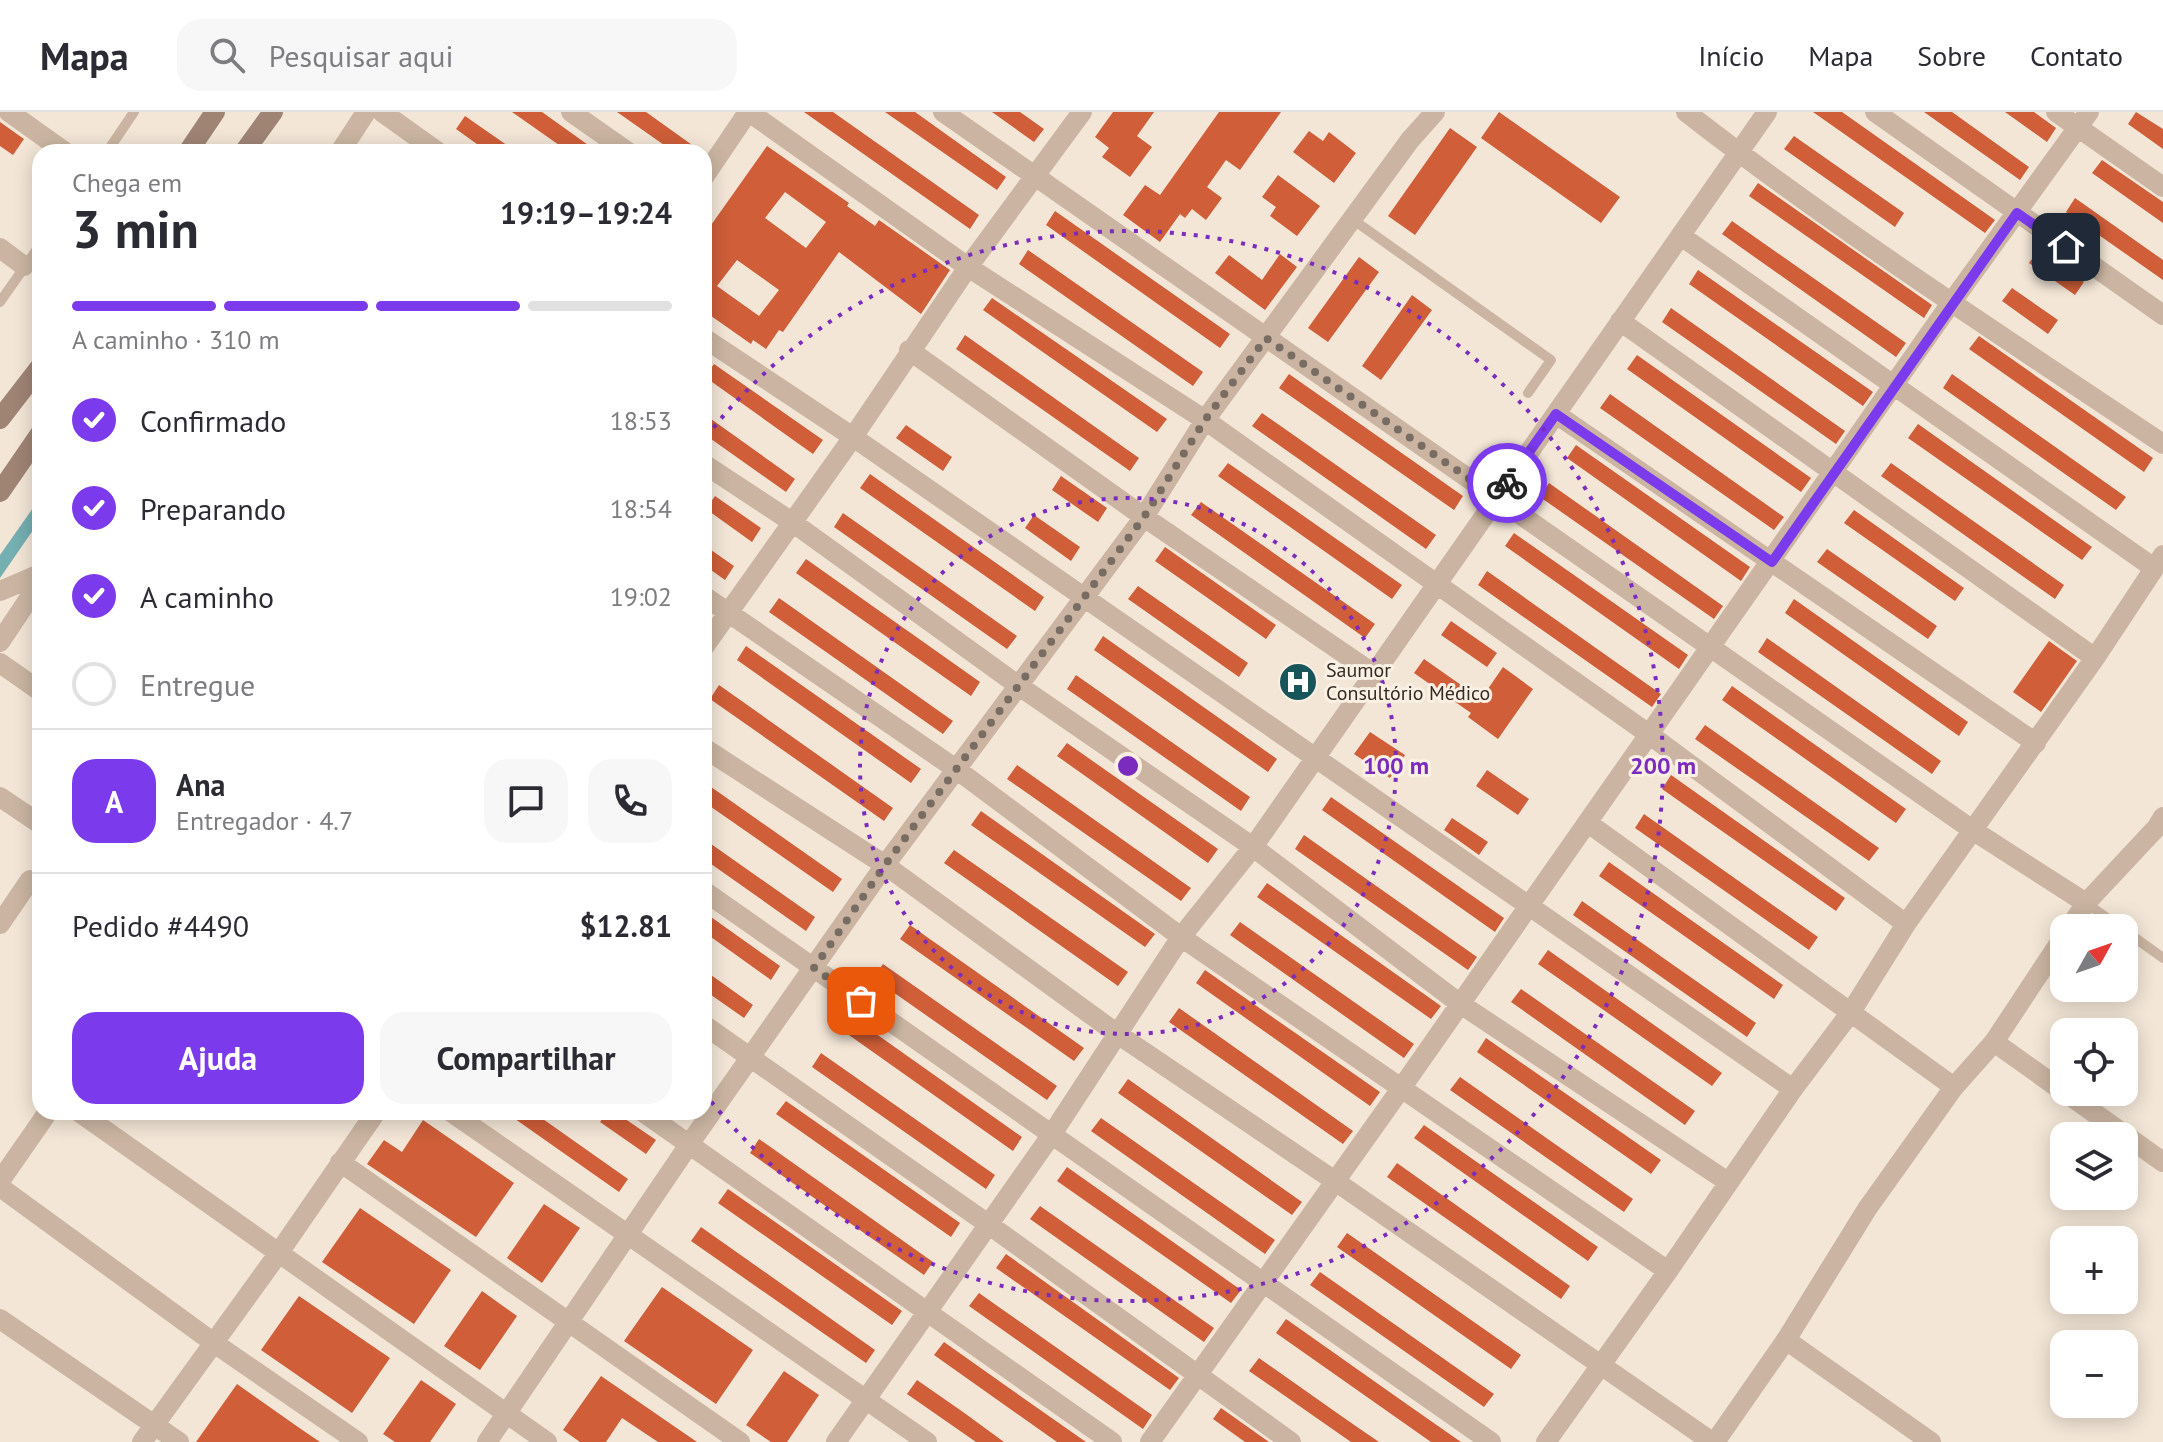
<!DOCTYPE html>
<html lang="pt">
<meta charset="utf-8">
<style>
body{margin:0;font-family:"PT Sans",sans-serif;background:#f7f7f7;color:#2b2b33;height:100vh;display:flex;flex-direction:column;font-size:30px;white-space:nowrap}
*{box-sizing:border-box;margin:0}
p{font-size:26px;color:#7c7c81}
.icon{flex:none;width:44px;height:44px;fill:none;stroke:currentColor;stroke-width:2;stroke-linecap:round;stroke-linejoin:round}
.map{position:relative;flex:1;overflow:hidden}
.drawer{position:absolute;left:32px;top:32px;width:680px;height:976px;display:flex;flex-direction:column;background:#fff;border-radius:24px;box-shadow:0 4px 20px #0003}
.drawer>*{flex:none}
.needle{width:52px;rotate:50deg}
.fabs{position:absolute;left:2050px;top:802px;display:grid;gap:16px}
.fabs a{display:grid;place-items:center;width:88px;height:88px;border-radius:16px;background:#fff;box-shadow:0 4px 20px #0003;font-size:40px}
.pin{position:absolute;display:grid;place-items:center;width:68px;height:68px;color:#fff;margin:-34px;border-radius:16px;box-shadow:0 4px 12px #0006}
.courier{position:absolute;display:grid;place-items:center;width:80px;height:80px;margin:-40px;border:6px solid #7c3aed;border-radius:50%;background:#fff;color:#222;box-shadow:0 2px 10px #0007}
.head em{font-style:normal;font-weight:700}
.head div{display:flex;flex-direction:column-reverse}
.head{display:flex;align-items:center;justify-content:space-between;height:136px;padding:0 40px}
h1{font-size:52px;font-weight:700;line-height:60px}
.bar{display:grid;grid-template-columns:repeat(4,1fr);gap:12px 8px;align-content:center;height:96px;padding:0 40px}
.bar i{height:10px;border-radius:6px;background:#e1e1e2}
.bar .current{background:#7c3aed}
.bar p{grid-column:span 4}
.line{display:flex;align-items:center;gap:20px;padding:0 40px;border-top:2px solid #e1e1e2}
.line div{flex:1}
.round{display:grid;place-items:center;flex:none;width:84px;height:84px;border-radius:24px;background:#f7f7f7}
ol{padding:0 40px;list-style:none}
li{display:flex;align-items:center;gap:24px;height:88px}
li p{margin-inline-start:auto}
li .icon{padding:8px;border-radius:50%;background:#7c3aed;color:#fff;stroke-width:4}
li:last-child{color:#7c7c81}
li i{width:44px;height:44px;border:4px solid #e1e1e2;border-radius:50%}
.primary-button{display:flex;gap:16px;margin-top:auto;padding:16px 40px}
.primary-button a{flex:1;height:92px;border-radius:24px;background:#7c3aed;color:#fff;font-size:32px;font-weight:700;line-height:92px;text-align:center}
.primary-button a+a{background:#f7f7f7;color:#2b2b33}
header{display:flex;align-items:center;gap:48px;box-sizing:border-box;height:112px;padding:0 40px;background:#fff;border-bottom:2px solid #e1e1e2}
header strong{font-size:38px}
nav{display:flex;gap:44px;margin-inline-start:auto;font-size:28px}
.search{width:560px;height:72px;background:#f7f7f7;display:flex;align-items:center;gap:20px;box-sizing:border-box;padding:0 28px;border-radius:24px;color:#7c7c81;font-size:30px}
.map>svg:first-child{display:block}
.water{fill:#74afb2}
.building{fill:#cf5e39;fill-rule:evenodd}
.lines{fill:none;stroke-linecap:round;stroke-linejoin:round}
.service{stroke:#cbb5a2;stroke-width:10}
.minor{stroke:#cbb5a2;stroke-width:20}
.tertiary{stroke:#cbb5a2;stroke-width:20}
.secondary{stroke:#9f8474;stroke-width:20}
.done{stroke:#786c63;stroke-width:8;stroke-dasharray:0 14.4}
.route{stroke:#7c3aed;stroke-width:10}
.ring{fill:none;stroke:#7b2cbf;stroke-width:4;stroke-dasharray:4 8}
.labels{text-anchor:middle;stroke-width:6;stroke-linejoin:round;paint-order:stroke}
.poi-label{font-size:20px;fill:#362a25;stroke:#faf0e3;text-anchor:start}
.centre{fill:#7b2cbf;stroke:#faf0e3;stroke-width:4}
.ring-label{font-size:24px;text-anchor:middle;font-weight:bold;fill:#7b2cbf;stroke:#faf0e3;stroke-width:6;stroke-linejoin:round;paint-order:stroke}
</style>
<header>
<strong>Mapa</strong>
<div class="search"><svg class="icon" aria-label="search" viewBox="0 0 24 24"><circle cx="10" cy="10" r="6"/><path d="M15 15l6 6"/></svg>Pesquisar aqui</div>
<nav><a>Início</a><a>Mapa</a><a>Sobre</a><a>Contato</a></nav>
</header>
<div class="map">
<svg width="2163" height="1330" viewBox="0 0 2163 1330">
<rect width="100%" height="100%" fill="#f3e6d7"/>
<path class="water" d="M40 386V408L0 466V443Z"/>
<path class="building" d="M512 0H542L598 40H569Z
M617 0H646L702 40H674Z
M804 0H833L979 103 970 117Z
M885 0H915L1006 65 997 78Z
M992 0H1020L1044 17 1034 30Z
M1113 0H1154L1137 24 1152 35 1130 65 1102 45 1109 36 1095 25Z
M1219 0H1281L1240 58 1226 48 1207 75 1222 86 1206 108 1192 97 1185 106 1180 102 1160 130 1123 103 1145 73 1160 83Z
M1499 0 1620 85 1601 111 1481 26Z
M1813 0H1842L1995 108 1985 121Z
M1924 0H1952L2029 55 2020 68Z
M2005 0H2034L2056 16 2047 30Z
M2136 0 2163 17V37L2128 12Z
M465 4 488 20 517 40H488L456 17Z
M0 10 24 27 13 43 0 34Z
M1450 16 1477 35 1415 123 1388 104Z
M1309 19 1323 29 1329 20 1356 41 1334 71 1293 40Z
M1794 24 1904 101 1895 115 1784 37Z
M767 34 849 91 847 94 875 114 879 108 950 158 921 202 839 140 783 220 779 218 766 237 753 228 751 232 704 199V123ZM785 80 826 110 806 136 765 106ZM737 148 779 178 759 204 717 174Z
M2102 48 2163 90V111L2092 61Z
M1278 63 1320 94 1297 124 1270 104 1276 95 1262 85Z
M1758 71 1932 193 1924 206 1749 84Z
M2075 86 2163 148V168L2066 100Z
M1055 99 1230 222 1220 236 1046 113Z
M1732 109 1906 231 1896 245 1722 122Z
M2039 137 2084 170 2075 183 2029 151Z
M1028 138 1203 260 1193 274 1019 152Z
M1280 142 1297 155 1265 198 1215 161 1229 143 1262 168Z
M1359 145 1379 160 1328 230 1308 216Z
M1698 158 1873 280 1863 294 1689 172Z
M2012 176 2058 208 2048 222 2002 189Z
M1412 183 1432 198 1381 268 1362 254Z
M992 186 1167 307 1157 320 983 198Z
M1671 196 1845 319 1836 332 1662 210Z
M965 223 1139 346 1130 359 956 237Z
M1979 224 2153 346 2144 360 1969 237Z
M1637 243 1811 366 1801 380 1627 257Z
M714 252 823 328 813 342 705 265Z
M1289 262 1463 384 1454 398 1279 276Z
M1952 262 2126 385 2116 398 1943 276Z
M1610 282 1784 405 1774 418 1600 296Z
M1262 301 1436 423 1426 437 1252 314Z
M704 302 795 367 786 380 704 322Z
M1918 312 2092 435 2082 448 1908 326Z
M906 313 952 345 943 359 896 326Z
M1576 333 1750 455 1741 469 1567 346Z
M1228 351 1402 473 1392 487 1218 364Z
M1891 351 2064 473 2055 487 1881 364Z
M870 362 1044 485 1035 499 860 376Z
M1061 364 1107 396 1098 410 1052 378Z
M1549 371 1723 494 1714 507 1540 385Z
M715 384 761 416 752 430 706 397Z
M1201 390 1375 512 1365 526 1191 403Z
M1854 398 1964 476 1955 489 1844 411Z
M843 401 1017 524 1007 537 834 415Z
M1034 403 1080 435 1071 449 1025 416Z
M1514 421 1688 543 1679 557 1505 434Z
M704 433 734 454 725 468 704 453Z
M1165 435 1276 513 1266 527 1155 449Z
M1827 437 1937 514 1928 527 1817 450Z
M806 447 980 570 971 584 796 461Z
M1487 459 1661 582 1652 595 1478 473Z
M1138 474 1248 551 1239 565 1128 487Z
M779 486 953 609 943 622 769 500Z
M1794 487 1968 610 1959 624 1785 501Z
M1451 509 1497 541 1487 555 1441 523Z
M1103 524 1277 647 1268 660 1094 538Z
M1767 526 1941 649 1932 662 1758 540Z
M2049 529 2077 549 2041 600 2013 580Z
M746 534 921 657 911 671 737 548Z
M1424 547 1481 587 1503 555 1533 577 1498 627 1468 605 1471 601 1414 561Z
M1076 563 1250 685 1241 699 1067 577Z
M719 573 893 696 884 709 710 587Z
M1732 574 1906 697 1896 711 1722 588Z
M1705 613 1879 736 1869 749 1695 627Z
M1370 620 1405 643 1390 666 1354 642Z
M1067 631 1218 737 1208 751 1057 644Z
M1017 653 1191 776 1181 789 1007 667Z
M1487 658 1529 687 1518 703 1476 674Z
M1671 663 1845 786 1836 799 1662 677Z
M704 670 842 767 833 780 704 690Z
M1331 685 1504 806 1495 820 1322 698Z
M981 699 1155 822 1145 835 971 713Z
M1644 702 1818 825 1809 838 1635 716Z
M1452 706 1488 730 1479 743 1444 718Z
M1304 723 1477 845 1468 858 1295 737Z
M704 727 815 805 806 819 704 747Z
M954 738 1128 860 1118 874 944 751Z
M1609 750 1783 873 1774 887 1599 764Z
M1267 771 1441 894 1431 907 1257 785Z
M1582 789 1756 911 1747 925 1573 803Z
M704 800 780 854 771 868 704 820Z
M1240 810 1414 932 1404 946 1230 823Z
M910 813 1084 936 1074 949 900 827Z
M1548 838 1722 961 1712 974 1538 852Z
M883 852 1057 974 1047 988 873 866Z
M704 858 753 893 744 906 704 878Z
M1205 858 1380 980 1370 994 1196 871Z
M1521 877 1695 999 1685 1013 1511 890Z
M1179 896 1353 1019 1343 1032 1169 910Z
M848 902 1022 1025 1013 1039 839 916Z
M1486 926 1661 1048 1651 1062 1477 940Z
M821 941 995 1063 986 1077 812 955Z
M1460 965 1633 1087 1624 1100 1450 978Z
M1128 967 1302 1090 1292 1103 1118 981Z
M786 989 960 1111 951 1125 776 1002Z
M505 1000H533L628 1067 619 1080Z
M607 1000H615L656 1028 646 1042 600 1010Z
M1101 1006 1275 1128 1265 1142 1091 1019Z
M423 1008 514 1071 476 1125 367 1052 384 1028 402 1040Z
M1424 1013 1598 1135 1588 1149 1414 1026Z
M759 1027 933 1150 924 1163 750 1041Z
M1397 1051 1570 1174 1561 1187 1387 1065Z
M1067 1055 1241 1178 1231 1191 1057 1069Z
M728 1077 902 1199 892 1213 718 1091Z
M544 1092 580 1116 542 1171 507 1146Z
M1040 1094 1214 1216 1204 1230 1030 1107Z
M360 1096 451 1158 414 1212 322 1150Z
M701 1115 875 1238 866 1251 691 1129Z
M1347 1121 1521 1243 1511 1257 1337 1135Z
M1006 1142 1179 1266 1170 1278 996 1156Z
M1320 1160 1494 1282 1484 1295 1310 1173Z
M662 1175 753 1238 716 1292 624 1229Z
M482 1179 517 1204 480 1258 444 1234Z
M979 1181 1152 1303 1143 1317 969 1194Z
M299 1184 390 1246 352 1301 261 1238Z
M1286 1207 1408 1293 1461 1330H1431L1276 1221Z
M944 1230 1009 1276 1086 1330H1057L934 1243Z
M1259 1246 1347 1308 1379 1330H1351L1249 1259Z
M784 1259 819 1283 787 1330H771L746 1313Z
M601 1264 636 1288 697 1330H658L622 1306 606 1330H580L563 1318Z
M421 1268 456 1292 430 1330H395L383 1322Z
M917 1268 963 1300 1004 1330H976L907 1282Z
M237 1272 298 1315 320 1330H196Z
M1221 1296 1269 1330H1245L1213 1307Z"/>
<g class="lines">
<path class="service" d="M107 40 134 0
M1352 107 1551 248 1528 281
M0 190 40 133
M2086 791 2121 816
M2124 818 2163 846"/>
<path class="minor" d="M9 0 65 40
M382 0 438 40
M571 0 628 40
M749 0 968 155 1205 308 1650 623 1906 812
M943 0 1974 719 2086 791
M1686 0C1839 119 2002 224 2163 332
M1875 0 2163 203
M2056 0 2163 75
M340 40 366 0
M704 65 748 0
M1681 124 2154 456
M0 136 24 154
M1620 209 2095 546
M704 226 853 325 1793 977
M909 238 1144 405 1374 562
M1556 302 2036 631
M704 352 792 410 1019 574 1253 735 1459 891 1728 1070
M0 479 40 462
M704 484 956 657 1181 825 1668 1159
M0 530 40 470
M704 535 853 325 968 155 1082 0
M0 551 40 579
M704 636 885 753 1119 923 1335 1069 1712 1330
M1588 711 1954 975
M704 779 1491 1330
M0 812 30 768
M704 913 988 1112 1291 1330
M1994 930 2064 980
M2065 980 2163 1050
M79 1000 547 1330
M643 1000 1112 1330
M340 1050 740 1330
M0 1069 48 1000
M0 1075 214 1231 358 1330
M0 1207 179 1330
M1786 1228 1931 1330
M142 1330 278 1142 376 1000
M487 1330 688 1034 885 753 1144 405 1205 308 1410 28 1435 0
M836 1330 1052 1022 1181 825 1253 735 1767 0
M1150 1330 1400 978 1951 191 2089 0
M1546 1330 1668 1159 1793 977 1851 900 1906 812 2095 546 2163 443"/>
<path class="tertiary" d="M0 685 40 712
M2069 816 2086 791 2157 715 2163 705
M451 1000 927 1330
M1715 1330 1786 1228 1867 1097 1954 975 1994 930 2064 824"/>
<path class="secondary" d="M188 40 215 0
M244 40 273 0
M0 307 40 255
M0 380 40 322"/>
</g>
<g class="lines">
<path class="done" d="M861 889 814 856 885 753 1144 405 1205 308 1266 226 1497 386 1507 371"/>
<path class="route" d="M1507 371 1556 302 1772 450 2017 101 2066 135"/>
</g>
<g class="ring">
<circle cx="1128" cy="654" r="268"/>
<path d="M706 325A535 535 0 1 1 706 983"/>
</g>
<defs>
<g id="hospital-disc" transform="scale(2)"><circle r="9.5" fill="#18555a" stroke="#faf0e3"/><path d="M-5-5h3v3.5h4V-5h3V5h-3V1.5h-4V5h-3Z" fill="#fff"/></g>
</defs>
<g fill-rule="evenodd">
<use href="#hospital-disc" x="1298" y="570"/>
</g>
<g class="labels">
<g class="poi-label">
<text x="1326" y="565">Saumor<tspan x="1326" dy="23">Consultório Médico</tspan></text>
</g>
</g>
<circle cx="1128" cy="654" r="12" class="centre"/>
<g class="ring-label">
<text x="1396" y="662">100 m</text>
<text x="1663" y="662">200 m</text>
</g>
</svg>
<div class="fabs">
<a><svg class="needle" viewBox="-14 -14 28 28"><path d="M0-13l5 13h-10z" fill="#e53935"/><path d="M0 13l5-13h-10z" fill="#7c7c81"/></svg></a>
<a><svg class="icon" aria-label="locate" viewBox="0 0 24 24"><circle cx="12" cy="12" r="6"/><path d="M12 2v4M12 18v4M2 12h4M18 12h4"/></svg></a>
<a><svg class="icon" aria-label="layers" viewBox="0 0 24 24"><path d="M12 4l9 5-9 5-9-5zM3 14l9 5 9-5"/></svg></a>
<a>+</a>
<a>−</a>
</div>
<div class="pin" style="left:861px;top:889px;background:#ea580c"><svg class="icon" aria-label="bag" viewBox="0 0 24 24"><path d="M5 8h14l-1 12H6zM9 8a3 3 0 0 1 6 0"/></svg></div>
<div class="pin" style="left:2066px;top:135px;background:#1f2937"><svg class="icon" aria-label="home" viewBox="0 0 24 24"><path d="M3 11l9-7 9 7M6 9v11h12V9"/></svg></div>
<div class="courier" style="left:1507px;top:371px"><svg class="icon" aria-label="bike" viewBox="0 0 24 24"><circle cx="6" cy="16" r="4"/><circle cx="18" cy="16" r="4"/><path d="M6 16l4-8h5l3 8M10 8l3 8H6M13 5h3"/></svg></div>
<section class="drawer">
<div class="head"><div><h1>3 min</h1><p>Chega em</p></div><em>19:19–19:24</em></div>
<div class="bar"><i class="current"></i><i class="current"></i><i class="current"></i><i></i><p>A caminho · 310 m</p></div>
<ol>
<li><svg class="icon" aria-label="check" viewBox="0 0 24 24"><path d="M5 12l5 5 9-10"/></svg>Confirmado<p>18:53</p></li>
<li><svg class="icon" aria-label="check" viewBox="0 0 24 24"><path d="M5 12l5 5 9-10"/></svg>Preparando<p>18:54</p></li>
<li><svg class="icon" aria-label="check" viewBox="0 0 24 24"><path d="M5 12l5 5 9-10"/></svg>A caminho<p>19:02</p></li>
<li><i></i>Entregue</li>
</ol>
<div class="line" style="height:144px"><b class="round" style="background:#7c3aed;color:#fff">A</b><div><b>Ana</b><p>Entregador · 4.7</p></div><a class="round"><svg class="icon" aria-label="chat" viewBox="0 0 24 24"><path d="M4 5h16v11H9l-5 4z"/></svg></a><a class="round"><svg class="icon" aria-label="phone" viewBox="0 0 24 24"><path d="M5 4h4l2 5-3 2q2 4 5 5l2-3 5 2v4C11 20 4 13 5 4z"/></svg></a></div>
<div class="line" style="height:104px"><div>Pedido #4490</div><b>$12.81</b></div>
<div class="primary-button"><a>Ajuda</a><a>Compartilhar</a></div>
</section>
</div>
